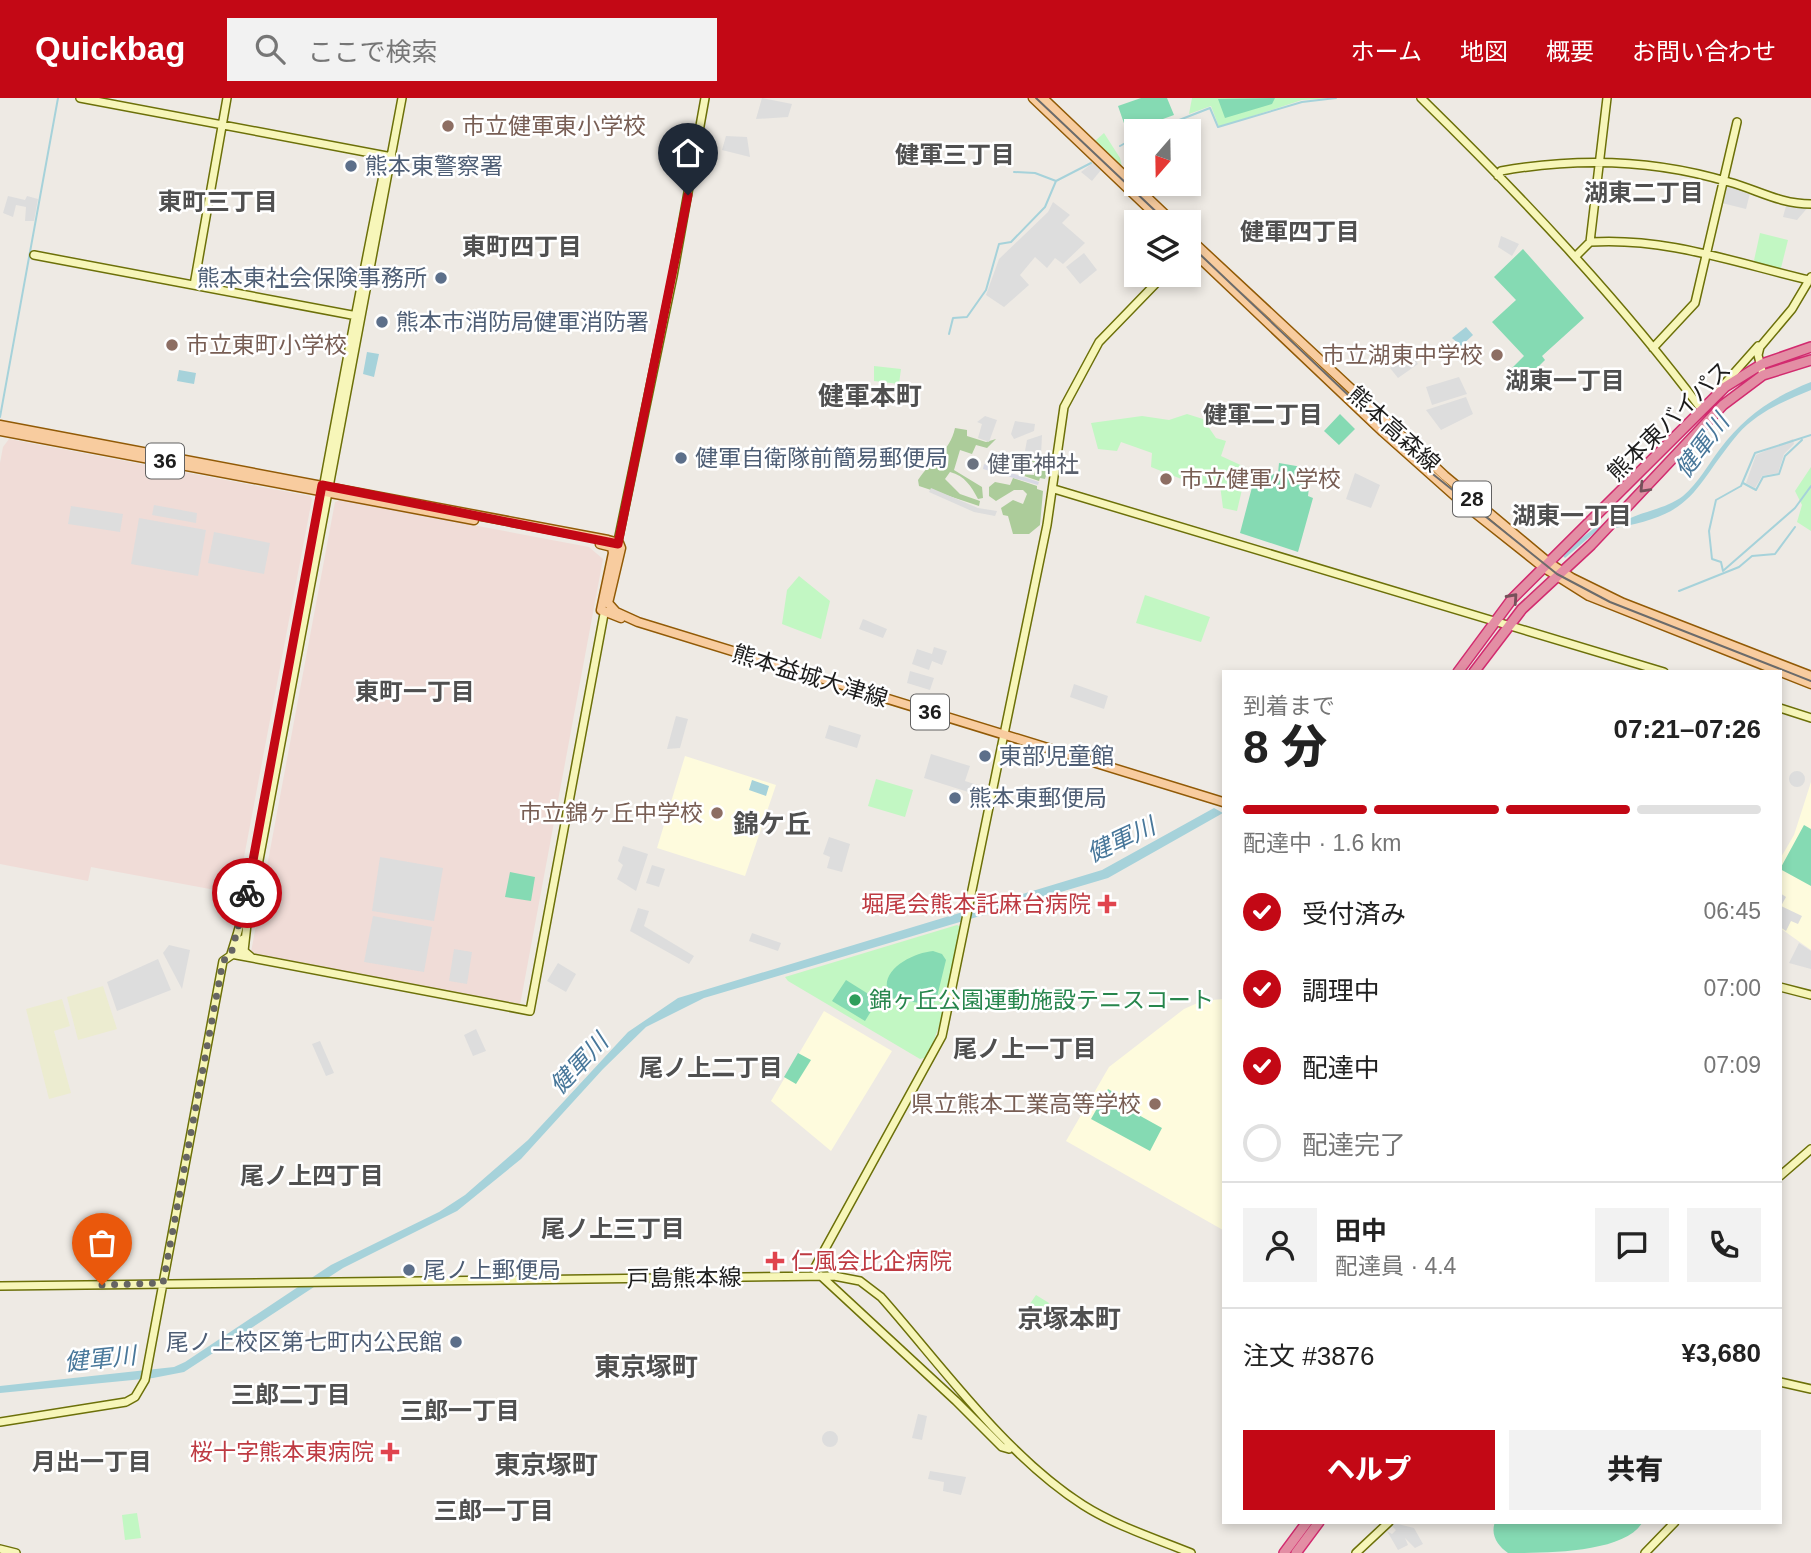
<!DOCTYPE html>
<html lang="ja">
<meta charset="utf-8">
<style>
body{margin:0;font-family:Arial,"Noto Sans JP",sans-serif;background:#f2f2f2;color:#222;height:100vh;display:flex;flex-direction:column;font-size:26px;white-space:nowrap}
*{box-sizing:border-box;margin:0}
p{font-size:23px;color:#767676}
.icon{flex:none;width:38px;height:38px;fill:none;stroke:currentColor;stroke-width:2;stroke-linecap:round;stroke-linejoin:round}
.map{position:relative;flex:1;overflow:hidden}
.details{position:absolute;left:1222px;top:572px;width:560px;height:854px;display:flex;flex-direction:column;background:#fff;border-radius:0px;box-shadow:0 4px 10px #0003}
.details>*{flex:none}
.needle{width:46px;rotate:200deg}
.fabs{position:absolute;left:1124px;top:21px;display:grid;gap:14px}
.fabs a{display:grid;place-items:center;width:77px;height:77px;border-radius:0px;background:#fff;box-shadow:0 4px 10px #0003;font-size:35px}
.pin{position:absolute;display:grid;place-items:center;width:60px;height:60px;color:#fff;margin:-72px -30px;border-radius:50% 50% 50% 0;rotate:-45deg;box-shadow:0 0 7px #0007}
.pin .icon{rotate:45deg}
.courier{position:absolute;display:grid;place-items:center;width:70px;height:70px;margin:-35px;border:5px solid #c30815;border-radius:50%;background:#fff;color:#222;box-shadow:0 2px 9px #0007}
.headline em{font-style:normal;font-weight:800}
.headline div{display:flex;flex-direction:column-reverse}
.headline{display:flex;align-items:center;justify-content:space-between;height:119px;padding:0 21px}
h1{font-size:46px;font-weight:800;line-height:52px}
.bar{display:grid;grid-template-columns:repeat(4,1fr);gap:10px 7px;align-content:center;height:84px;padding:0 21px}
.bar i{height:9px;border-radius:5px;background:#e0e0e0}
.bar .active{background:#c30815}
.bar p{grid-column:span 4}
.line{display:flex;align-items:center;gap:18px;padding:0 21px;border-top:2px solid #e0e0e0}
.line div{flex:1}
.round{display:grid;place-items:center;flex:none;width:74px;height:74px;border-radius:0px;background:#f2f2f2}
ol{padding:0 21px;list-style:none}
li{display:flex;align-items:center;gap:21px;height:77px}
li p{margin-inline-start:auto}
li .icon{padding:7px;border-radius:50%;background:#c30815;color:#fff;stroke-width:4}
li:last-child{color:#767676}
li i{width:38px;height:38px;border:4px solid #e0e0e0;border-radius:50%}
.button{display:flex;gap:14px;margin-top:auto;padding:14px 21px}
.button a{flex:1;height:80px;border-radius:0px;background:#c30815;color:#fff;font-size:28px;font-weight:800;line-height:80px;text-align:center}
.button a+a{background:#f2f2f2;color:#222}
header{display:flex;align-items:center;gap:42px;box-sizing:border-box;height:98px;padding:0 35px;background:#c30815;color:#fff}
header strong{font-size:33px}
nav{display:flex;gap:38px;margin-inline-start:auto;font-size:24px}
.search{width:490px;height:63px;background:#f2f2f2;display:flex;align-items:center;gap:18px;box-sizing:border-box;padding:0 24px;border-radius:0px;color:#767676;font-size:26px}
.map>svg:first-child{display:block}
.education{fill:#fefbdd}
.military{fill:#f0dcd7}
.farmland{fill:#ececd0}
.forest{fill:#accc9a}
.park{fill:#c2f7c3}
.pitch{fill:#85dab3}
.parking{fill:#ddd}
.plaza{fill:#d8d9e4}
.water{fill:#a6d2da}
.lines{fill:none;stroke-linecap:round;stroke-linejoin:round}
.stream{stroke:#a6d2da;stroke-width:2}
.secondary-casing{stroke:#6c7009;stroke-width:10}
.primary-casing{stroke:#915a06;stroke-width:11}
.highway-casing{stroke:#d22b6f;stroke-width:12}
.secondary{stroke:#f7f6b9;stroke-width:7}
.primary{stroke:#f8cc9f;stroke-width:8}
.highway{stroke:#e38ea4;stroke-width:9}
.tram{stroke:#6b6b6b;stroke-width:2}
.oneway{stroke:#76505a}
.done{stroke:#666563;stroke-width:7;stroke-dasharray:0 12.6}
.route{stroke:#c30815;stroke-width:9}
.education-dot{fill:#8d6e63;stroke:#fff;stroke-width:2.5}
.service-dot{fill:#5c6f8a;stroke:#fff;stroke-width:2.5}
.worship-dot{fill:#6b7280;stroke:#fff;stroke-width:2.5}
.health-dot{fill:#e0444e;stroke:#fff;stroke-width:2.5}
.leisure-dot{fill:#2e9e5b;stroke:#fff;stroke-width:2.5}
.labels{text-anchor:middle;stroke-width:5;stroke-linejoin:round;paint-order:stroke}
.shield{fill:#fff;stroke:#616161;stroke-width:2}
.shield-label{font-size:21px;font-weight:bold;fill:#1d1d1d}
.education-label{font-size:23px;fill:#785e54;stroke:#fff;text-anchor:start}
.service-label{font-size:23px;fill:#4e5e75;stroke:#fff;text-anchor:start}
.street-label{font-size:23px;fill:#1d1d1d;stroke:#fff}
.worship-label{font-size:23px;fill:#5b616d;stroke:#fff;text-anchor:start}
.health-label{font-size:23px;fill:#be3a42;stroke:#fff;text-anchor:end}
.leisure-label{font-size:23px;fill:#27864d;stroke:#fff;text-anchor:start}
.neighbourhood-label{font-size:24px;font-weight:bold;fill:#505050;stroke:#fff}
.water-label{font-size:24px;font-style:italic;fill:#48779a;stroke:#fff}
.quarter-label{font-size:26px;font-weight:bold;fill:#505050;stroke:#fff}
</style>
<header>
<strong>Quickbag</strong>
<div class="search"><svg class="icon" aria-label="search" viewBox="0 0 24 24"><circle cx="10" cy="10" r="6"/><path d="M15 15l6 6"/></svg>ここで検索</div>
<nav><a>ホーム</a><a>地図</a><a>概要</a><a>お問い合わせ</a></nav>
</header>
<div class="map">
<svg width="1811" height="1455" viewBox="0 0 1811 1455">
<rect width="100%" height="100%" fill="#eeeae4"/>
<path class="education" d="M685 658 776 687 745 778 657 750Z
M1811 684V852L1780 830V761L1794 737Z
M1223 901V1132L1066 1043 1109 969 1184 911 1202 903Z
M824 913 892 953 831 1053 771 1003Z"/>
<path class="military" d="M9 341 310 398 312 401 237 796 91 769 88 783 0 766V365L3 349Z
M340 402 589 449 603 461 520 907 254 857 251 854 335 404Z"/>
<path class="farmland" d="M103 888 117 931 78 942 67 899Z
M62 901 70 928 54 933 71 995 49 1001 26 911Z"/>
<path class="forest" d="M955 330 967 332V338L986 344 996 341 987 350 976 347 972 356 960 352 954 372 982 389 983 400 978 401C971 388 965 378 950 374L945 381 960 396 980 403 979 408 919 388 918 382C931 362 950 354 955 330Z
M1023 354 1051 361 1045 381 1040 380 1039 383 1018 376 1034 377 1037 366 1022 359Z
M1013 380 1037 388V391L1043 393 1040 427 1029 436H1013L1008 418 1003 417 1001 410 1013 402 1023 406 1027 396 1023 392H1014L996 403 989 398V389L995 384 1010 387Z"/>
<path class="park" d="M1192 0H1333L1302 2 1219 29 1211 8 1189 16Z
M1104 35 1120 60 1122 69 1095 43Z
M1760 135 1788 142 1780 174 1753 167Z
M874 268 901 271 899 286 874 283Z
M1187 316 1203 321 1216 340 1226 343 1221 358 1247 370 1237 413 1223 410 1220 387 1194 386 1151 369 1152 355 1121 344 1117 353 1098 351 1091 325 1142 318 1169 322Z
M1811 369V433L1797 424 1802 407 1795 393Z
M799 478 830 503 821 541 782 526 787 492Z
M1145 497 1210 519 1201 544 1136 525Z
M876 681 913 692 905 719 868 708Z
M957 827 961 829 944 914 928 959 920 961 788 883 785 879Z
M1036 1197 1049 1205 1037 1227 1030 1222 1026 1226 1019 1222Z
M137 1415 141 1440 125 1442 122 1417Z"/>
<path class="pitch" d="M1141 0H1167L1174 17 1127 34 1118 8Z
M1275 0 1272 6 1225 20 1218 1Z
M1523 151 1584 220 1542 258 1545 262 1523 284 1510 272 1524 258 1492 224 1516 202 1494 179Z
M1340 316 1355 331 1339 347 1324 333Z
M1279 365 1302 369 1301 379 1278 375Z
M1256 374 1310 381 1308 398 1313 400 1298 454 1240 435Z
M1804 727 1811 731V788L1780 771Z
M510 774 535 779 531 803 505 799Z
M933 853 942 856 946 862 936 903 930 907 891 900C874 874 912 855 933 853Z
M846 882 878 902 865 923 832 903Z
M798 955 811 962 796 986 784 979Z
M1108 991 1129 1003 1126 1010 1162 1030 1150 1053 1091 1021Z
M1495 1424H1642V1425C1624 1455 1545 1455 1508 1455 1498 1448 1490 1437 1495 1424Z"/>
<path class="parking" d="M762 0 792 6 788 19 756 21Z
M726 38 747 39 750 59 722 52Z
M1094 64 1101 72 1092 83 1081 74Z
M1727 85 1750 95 1746 111 1722 105Z
M8 98 25 102 27 98 38 101 34 123H25L26 109 16 107 13 119 3 115Z
M1053 104 1070 117 1062 125 1085 145 1063 166 1055 160 1047 170 1035 159 1020 177 1029 187 1004 209 986 197 999 161 1048 114Z
M1786 108H1809L1797 122 1783 119Z
M1501 138 1519 146 1512 158 1498 149Z
M1084 155 1097 172 1080 186 1066 169Z
M1412 256 1418 266 1398 280 1390 270Z
M1459 279 1467 296 1432 307 1426 289Z
M1466 299 1473 316 1441 332 1426 312Z
M985 318 997 322 989 344 978 340 982 326 977 324Z
M1015 323 1035 326 1034 333 1014 341 1011 336Z
M1042 337 1041 357 1025 353 1027 342Z
M1793 341 1794 346 1784 356 1778 375 1762 378 1755 390 1746 385 1756 357Z
M1355 375 1380 387 1371 410 1346 401Z
M931 390 978 410 997 413 995 418 974 414 929 394Z
M154 407 197 415 196 425 152 417Z
M71 408 123 416 120 434 68 426Z
M139 420 206 432 198 478 131 466Z
M214 434 270 445 264 476 208 465Z
M863 521 887 531 883 540 859 531Z
M934 549 947 553 942 567 932 563 929 572 912 566 917 551 932 556Z
M910 573 934 580 930 592 907 585Z
M1074 586 1108 598 1104 611 1070 599Z
M676 618 688 621 680 650 667 651Z
M829 627 861 637 857 650 825 640Z
M931 656 970 668 965 683 987 690 984 699 924 680Z
M1789 681a8 8 0 1 1 16 0a8 8 0 1 1-16 0Z
M829 739 850 746 842 774 827 770 830 759 823 756Z
M623 748 648 756 636 793 617 781 623 767 618 763Z
M380 759 443 770 434 823 372 813Z
M652 767 665 771 659 789 646 785Z
M1780 795 1786 799 1781 808 1802 818 1798 826 1791 823 1786 833 1780 829Z
M638 810 649 813 644 828 694 858 689 866 630 833Z
M373 818 432 829 424 874 364 864Z
M752 835 781 845 778 853 749 843Z
M1799 845 1811 853V871L1789 865Z
M169 847 190 852 182 891 163 855Z
M454 851 472 854 467 886 449 883Z
M158 861 171 892 117 913 107 884Z
M558 865 576 876 566 894 547 883Z
M476 931 486 953 473 958 464 937Z
M320 943 334 975 326 978 312 946Z
M918 1316 927 1318 922 1342 912 1340Z
M822 1341a8 8 0 1 1 16 0a8 8 0 1 1-16 0Z
M930 1373 966 1379 961 1397 943 1393 944 1384 928 1381Z
M1394 1425 1414 1430 1423 1446 1415 1450 1405 1440 1408 1447 1398 1452 1387 1433 1392 1436 1396 1432 1391 1427Z"/>
<path class="plaza" d="M984 366 1039 384 1038 387 983 371Z"/>
<path class="water" d="M1466 229 1473 237 1461 248 1452 240Z
M367 254 379 256 374 279 363 276Z
M179 272 196 275 194 286 177 283Z
M1811 284V292C1784 303 1758 314 1738 336 1692 391 1697 416 1615 430 1633 413 1662 414 1683 398 1698 385 1708 367 1720 351 1745 318 1773 299 1811 284Z
M1601 425 1599 431 1565 460 1561 456Z
M752 682 769 688 766 698 749 692Z
M1214 710 1223 715 1108 780 704 900 646 929 603 971 521 1061 457 1113 343 1170 184 1274 153 1280 0 1295V1288L174 1269 185 1264 331 1167 439 1114 465 1097 528 1042 628 934 678 900 1102 772Z"/>
<g class="lines">
<path class="stream" d="M1151 33 1210 10 1218 29 1302 4 1336 0
M1120 48 1136 39
M1014 74 1035 75 1056 83
M949 236 953 220 967 219 986 192 999 146 1011 144 1045 109 1056 83 1091 65
M0 319 58 0
M1743 385 1756 392 1763 379 1779 376 1785 358 1802 342
M1724 472 1795 410 1811 388
M1723 473 1721 464 1712 461 1709 433 1716 402 1741 388 1755 355 1811 337
M1679 493 1739 469 1752 458 1775 456 1795 429"/>
<g class="secondary-casing">
<path id="secondary" d="M80 0 392 59
M1421 0C1521 98 1618 200 1702 312
M1498 78 1501 73C1579 59 1653 61 1729 84 1758 92 1780 106 1811 106
M1590 144 1607 0
M34 157 357 218
M1575 159 1590 144C1666 139 1736 165 1809 182
M194 187 227 0
M1653 250 1695 205 1737 24
M1763 277 1758 257 1760 249 1792 211 1811 179
M1719 292 1758 248
M1054 391 1664 574
M617 448 673 178 705 0
M1780 610 1811 620
M231 856C259 772 268 682 285 596 318 421 348 247 384 73
M231 856 530 913 604 516
M251 859 244 853 247 826 402 0
M1780 889 1811 897
M1780 1078 1811 1051
M814 1171 942 938 1047 427 1064 309 1099 244 1164 177
M821 1178 956 1303 1002 1349 1009 1351 1011 1348
M0 1188 834 1178 860 1183 881 1199C942 1268 1005 1357 1083 1407 1116 1428 1154 1440 1191 1455
M1780 1284 1811 1291
M0 1324 126 1304 135 1299 145 1282 223 863 239 852 243 841
M0 1451 16 1455
M1356 1455 1389 1424
M1645 1455 1675 1424"/>
</g>
<g class="primary-casing">
<path id="primary" d="M1033 0 1163 124
M1043 0 1173 124
M1188 139 1445 378 1548 464 1572 480 1623 505 1811 578
M1188 149 1383 334 1465 407 1543 469 1589 498 1811 586
M0 327 608 442 619 445 621 450 608 505 616 514 638 524 1223 704
M0 333 474 422
M600 446 612 449 613 455 601 512 621 520"/>
</g>
<g class="highway-casing">
<path id="highway" d="M1458 574 1512 501 1725 289 1762 266 1811 249
M1474 574 1522 511 1591 447 1723 307 1763 277 1811 262
M1284 1455 1307 1424
M1296 1455 1319 1424"/>
</g>
<use href="#secondary" class="secondary"/>
<use href="#primary" class="primary"/>
<use href="#highway" class="highway"/>
<path class="tram" d="M1036 0 1167 124
M1188 145 1424 369 1557 476 1610 504 1811 583"/>
</g>
<defs><path id="oneway-chevron" d="M-2-3.5L2.5 0L-2 3.5" fill="none" stroke-width="1.6" stroke-linecap="round" stroke-linejoin="round" transform="scale(1.75)"/></defs>
<g class="oneway">
<use href="#oneway-chevron" transform="translate(1644 390) rotate(134)"/>
<use href="#oneway-chevron" transform="translate(1513 500) rotate(-48)"/>
</g>
<g class="lines">
<path class="done" d="M102 1187 163 1185 223 863 231 856 247 795"/>
<path class="route" d="M247 795 322 387 618 446 688 97"/>
</g>
<g class="education-dot">
<circle cx="448" cy="28" r="7"/>
<circle cx="172" cy="247" r="7"/>
<circle cx="1497" cy="257" r="7"/>
<circle cx="1166" cy="381" r="7"/>
<circle cx="717" cy="715" r="7"/>
<circle cx="1155" cy="1006" r="7"/>
</g>
<g class="service-dot">
<circle cx="351" cy="68" r="7"/>
<circle cx="441" cy="180" r="7"/>
<circle cx="382" cy="224" r="7"/>
<circle cx="681" cy="360" r="7"/>
<circle cx="985" cy="658" r="7"/>
<circle cx="955" cy="700" r="7"/>
<circle cx="409" cy="1172" r="7"/>
<circle cx="456" cy="1244" r="7"/>
</g>
<circle class="worship-dot" cx="973" cy="366" r="7"/>
<g class="health-dot">
<path d="M1103.5 795.5h7v7h7v7h-7v7h-7v-7h-7v-7h7z"/>
<path d="M771.5 1152.5h7v7h7v7h-7v7h-7v-7h-7v-7h7z"/>
<path d="M386.5 1343.5h7v7h7v7h-7v7h-7v-7h-7v-7h7z"/>
</g>
<circle class="leisure-dot" cx="855" cy="902" r="7"/>
<g class="labels">
<g class="shield">
<rect x="146" y="345.5" width="38" height="35" rx="5"/>
<rect x="1453" y="383.5" width="38" height="35" rx="5"/>
<rect x="911" y="596.5" width="38" height="35" rx="5"/>
</g>
<g class="shield-label">
<text x="165" y="370">36</text>
<text x="1472" y="408">28</text>
<text x="930" y="621">36</text>
</g>
<g class="education-label">
<text x="462" y="36">市立健軍東小学校</text>
<text x="186" y="255">市立東町小学校</text>
<text x="1483" y="265" text-anchor="end">市立湖東中学校</text>
<text x="1180" y="389">市立健軍小学校</text>
<text x="703" y="723" text-anchor="end">市立錦ヶ丘中学校</text>
<text x="1141" y="1014" text-anchor="end">県立熊本工業高等学校</text>
</g>
<g class="service-label">
<text x="365" y="76">熊本東警察署</text>
<text x="427" y="188" text-anchor="end">熊本東社会保険事務所</text>
<text x="396" y="232">熊本市消防局健軍消防署</text>
<text x="695" y="368">健軍自衛隊前簡易郵便局</text>
<text x="999" y="666">東部児童館</text>
<text x="969" y="708">熊本東郵便局</text>
<text x="423" y="1180">尾ノ上郵便局</text>
<text x="442" y="1252" text-anchor="end">尾ノ上校区第七町内公民館</text>
</g>
<g class="street-label">
<text transform="translate(1669 323) rotate(-44)" y="8">熊本東バイパス</text>
<text transform="translate(1394 331) rotate(42)" y="8">熊本高森線</text>
<text transform="translate(810 578) rotate(17)" y="8">熊本益城大津線</text>
<text transform="translate(684 1180) rotate(-1)" y="8">戸島熊本線</text>
</g>
<g class="worship-label">
<text x="987" y="374">健軍神社</text>
</g>
<g class="health-label">
<text x="1091" y="814">堀尾会熊本託麻台病院</text>
<text x="791" y="1171" text-anchor="start">仁風会比企病院</text>
<text x="374" y="1362">桜十字熊本東病院</text>
</g>
<g class="leisure-label">
<text x="869" y="910">錦ヶ丘公園運動施設テニスコート</text>
</g>
<g class="neighbourhood-label">
<text x="955" y="65">健軍三丁目</text>
<text x="1644" y="103">湖東二丁目</text>
<text x="218" y="112">東町三丁目</text>
<text x="1300" y="142">健軍四丁目</text>
<text x="522" y="157">東町四丁目</text>
<text x="1565" y="291">湖東一丁目</text>
<text x="1263" y="325">健軍二丁目</text>
<text x="1572" y="426">湖東一丁目</text>
<text x="415" y="602">東町一丁目</text>
<text x="1025" y="959">尾ノ上一丁目</text>
<text x="711" y="978">尾ノ上二丁目</text>
<text x="312" y="1086">尾ノ上四丁目</text>
<text x="613" y="1139">尾ノ上三丁目</text>
<text x="291" y="1305">三郎二丁目</text>
<text x="460" y="1321">三郎一丁目</text>
<text x="92" y="1372">月出一丁目</text>
<text x="494" y="1421">三郎一丁目</text>
</g>
<g class="water-label">
<text transform="translate(1702 348) rotate(-53)" y="8">健軍川</text>
<text transform="translate(1121 742) rotate(-25)" y="8">健軍川</text>
<text transform="translate(579 966) rotate(-47)" y="8">健軍川</text>
<text transform="translate(100 1261) rotate(-6)" y="8">健軍川</text>
</g>
<g class="quarter-label">
<text x="870" y="307">健軍本町</text>
<text x="772" y="735">錦ケ丘</text>
<text x="1069" y="1230">京塚本町</text>
<text x="646" y="1278">東京塚町</text>
<text x="546" y="1376">東京塚町</text>
</g>
</g>
</svg>
<div class="fabs">
<a><svg class="needle" viewBox="-14 -14 28 28"><path d="M0-13l5 13h-10z" fill="#e53935"/><path d="M0 13l5-13h-10z" fill="#767676"/></svg></a>
<a><svg class="icon" aria-label="layers" viewBox="0 0 24 24"><path d="M12 4l9 5-9 5-9-5zM3 14l9 5 9-5"/></svg></a>
</div>
<div class="pin" style="left:102px;top:1187px;background:#ea580c"><svg class="icon" aria-label="bag" viewBox="0 0 24 24"><path d="M5 8h14l-1 12H6zM9 8a3 3 0 0 1 6 0"/></svg></div>
<div class="pin" style="left:688px;top:97px;background:#1f2937"><svg class="icon" aria-label="home" viewBox="0 0 24 24"><path d="M3 11l9-7 9 7M6 9v11h12V9"/></svg></div>
<div class="courier" style="left:247px;top:795px"><svg class="icon" aria-label="bike" viewBox="0 0 24 24"><circle cx="6" cy="16" r="4"/><circle cx="18" cy="16" r="4"/><path d="M6 16l4-8h5l3 8M10 8l3 8H6M13 5h3"/></svg></div>
<section class="details">
<div class="headline"><div><h1>8 分</h1><p>到着まで</p></div><em>07:21–07:26</em></div>
<div class="bar"><i class="active"></i><i class="active"></i><i class="active"></i><i></i><p>配達中 · 1.6 km</p></div>
<ol>
<li><svg class="icon" aria-label="check" viewBox="0 0 24 24"><path d="M5 12l5 5 9-10"/></svg>受付済み<p>06:45</p></li>
<li><svg class="icon" aria-label="check" viewBox="0 0 24 24"><path d="M5 12l5 5 9-10"/></svg>調理中<p>07:00</p></li>
<li><svg class="icon" aria-label="check" viewBox="0 0 24 24"><path d="M5 12l5 5 9-10"/></svg>配達中<p>07:09</p></li>
<li><i></i>配達完了</li>
</ol>
<div class="line" style="height:126px"><a class="round"><svg class="icon" aria-label="person" viewBox="0 0 24 24"><circle cx="12" cy="8" r="4"/><path d="M4 21q1-7 8-7t8 7"/></svg></a><div><b>田中</b><p>配達員 · 4.4</p></div><a class="round"><svg class="icon" aria-label="chat" viewBox="0 0 24 24"><path d="M4 5h16v11H9l-5 4z"/></svg></a><a class="round"><svg class="icon" aria-label="phone" viewBox="0 0 24 24"><path d="M5 4h4l2 5-3 2q2 4 5 5l2-3 5 2v4C11 20 4 13 5 4z"/></svg></a></div>
<div class="line" style="height:91px"><div>注文 #3876</div><b>¥3,680</b></div>
<div class="button"><a>ヘルプ</a><a>共有</a></div>
</section>
</div>
